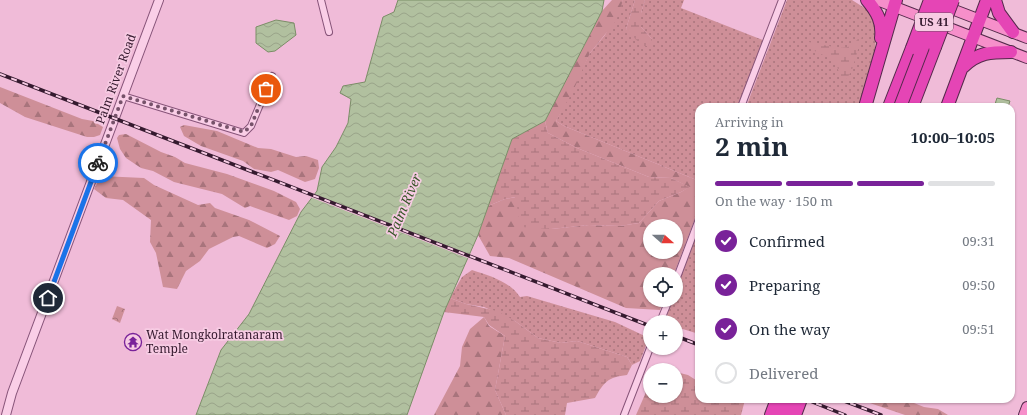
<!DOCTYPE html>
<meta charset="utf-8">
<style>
body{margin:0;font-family:"Noto Serif",serif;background:#f2f2f3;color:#1f2937;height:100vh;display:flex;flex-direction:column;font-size:15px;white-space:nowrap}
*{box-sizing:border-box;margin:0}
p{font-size:13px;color:#747a83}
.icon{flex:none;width:22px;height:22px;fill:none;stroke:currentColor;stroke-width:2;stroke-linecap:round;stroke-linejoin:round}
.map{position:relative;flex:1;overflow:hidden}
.panel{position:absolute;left:695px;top:103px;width:320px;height:300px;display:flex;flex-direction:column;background:#fff;border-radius:12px;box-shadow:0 1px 3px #0004}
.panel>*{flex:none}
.needle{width:26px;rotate:111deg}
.controls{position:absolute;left:643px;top:219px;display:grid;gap:8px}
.controls a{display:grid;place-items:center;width:40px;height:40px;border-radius:50%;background:#fff;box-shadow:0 1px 3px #0004;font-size:20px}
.pin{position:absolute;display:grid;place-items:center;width:34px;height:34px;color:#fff;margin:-17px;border:2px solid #fff;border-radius:50%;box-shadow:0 1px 4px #0007}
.courier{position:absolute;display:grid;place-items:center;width:40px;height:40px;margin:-20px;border:3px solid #1a73e8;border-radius:50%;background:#fff;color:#222;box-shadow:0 1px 5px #0007}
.headline em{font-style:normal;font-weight:700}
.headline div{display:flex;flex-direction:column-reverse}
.headline{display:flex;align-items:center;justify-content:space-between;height:68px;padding:0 20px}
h1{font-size:26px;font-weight:700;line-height:30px}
.bar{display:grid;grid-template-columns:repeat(4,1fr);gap:6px 4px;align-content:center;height:48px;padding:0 20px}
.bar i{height:5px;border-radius:3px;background:#e0e1e3}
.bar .selected{background:#792299}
.bar p{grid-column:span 4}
ol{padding:0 20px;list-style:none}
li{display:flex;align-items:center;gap:12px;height:44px}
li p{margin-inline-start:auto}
li .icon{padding:4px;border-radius:50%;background:#792299;color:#fff;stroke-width:4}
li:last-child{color:#747a83}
li i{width:22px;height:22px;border:2px solid #e0e1e3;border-radius:50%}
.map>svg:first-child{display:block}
.grass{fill:url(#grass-dots)}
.forest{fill:url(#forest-firs);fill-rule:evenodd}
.wetland{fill:url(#wetland-marsh)}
.park{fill:url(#park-crowns)}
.water{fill:url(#water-waves);stroke:#7b8d67}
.pier{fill:#f0bbd8}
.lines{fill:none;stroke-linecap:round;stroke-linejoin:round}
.minor-casing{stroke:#875479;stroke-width:8}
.tertiary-casing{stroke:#875479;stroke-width:10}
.primary-casing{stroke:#54294b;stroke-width:12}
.motorway-casing{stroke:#54294b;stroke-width:14}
.minor{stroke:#facee7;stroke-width:6}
.tertiary{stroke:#facee7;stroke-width:8}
.primary{stroke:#f68fca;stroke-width:10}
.motorway{stroke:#e545b5;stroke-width:12}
.rail-casing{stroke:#351a2f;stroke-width:3.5}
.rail{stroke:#f7cbe3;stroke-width:2;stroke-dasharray:6;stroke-linecap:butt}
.motorway-bridge-casing{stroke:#54294b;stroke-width:14;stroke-linecap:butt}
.motorway-bridge{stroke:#e545b5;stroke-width:12}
.done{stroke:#76526a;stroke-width:4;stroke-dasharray:0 7.2}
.route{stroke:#1a73e8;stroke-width:5}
.labels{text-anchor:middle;stroke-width:3.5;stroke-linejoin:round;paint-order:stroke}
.shield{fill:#f7cbe3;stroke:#6f4f65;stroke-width:1}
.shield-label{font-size:11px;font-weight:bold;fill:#351a2f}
.street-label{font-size:12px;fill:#351a2f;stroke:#f7cbe3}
.poi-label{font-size:12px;fill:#351a2f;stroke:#f7cbe3;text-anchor:start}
.water-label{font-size:13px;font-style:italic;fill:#375628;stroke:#f7cbe3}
</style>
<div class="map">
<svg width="1027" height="415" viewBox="0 0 1027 415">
<defs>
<pattern id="grass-dots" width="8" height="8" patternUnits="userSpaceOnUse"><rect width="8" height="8" fill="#ce8f98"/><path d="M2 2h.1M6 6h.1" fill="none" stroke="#a8747c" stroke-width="1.8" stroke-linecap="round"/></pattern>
<pattern id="forest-firs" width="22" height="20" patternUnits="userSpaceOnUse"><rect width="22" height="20" fill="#ce8f98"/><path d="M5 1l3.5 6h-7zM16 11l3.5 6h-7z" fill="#a8747c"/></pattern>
<pattern id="wetland-marsh" width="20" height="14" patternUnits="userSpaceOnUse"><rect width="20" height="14" fill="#ce8f98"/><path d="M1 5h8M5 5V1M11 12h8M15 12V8" fill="none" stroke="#a8747c"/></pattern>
<pattern id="park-crowns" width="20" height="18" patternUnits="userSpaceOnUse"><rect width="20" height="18" fill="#ce8f98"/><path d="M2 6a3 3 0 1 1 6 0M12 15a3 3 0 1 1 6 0" fill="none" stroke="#a8747c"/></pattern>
<pattern id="water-waves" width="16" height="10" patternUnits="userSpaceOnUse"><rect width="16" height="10" fill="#b1c09f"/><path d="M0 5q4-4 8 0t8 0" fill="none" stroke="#99a489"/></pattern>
</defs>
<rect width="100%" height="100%" fill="#f0bbd8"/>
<path class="grass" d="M623 0H635L626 29 652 39 641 27V13L645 0H684L681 8 765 41 740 107H699V181L564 126 556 121 590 53 605 35Z
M787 0H852L871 12 877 29 873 66 862 107H746Z
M699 223V334L676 327V322H666L662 320 669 300H676V283Z
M472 270C490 276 509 281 520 297L527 296 615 322 649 338 640 361 632 365 627 357 577 341 561 343 538 338 515 321 484 307 466 304 450 298 462 277Z"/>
<path class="forest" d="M612 0H623L616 21 590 53 573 91 556 121 564 126 699 181V208L674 274H650V300H664L660 310 626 308 509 258 490 256 478 235 488 206 505 199 516 197 551 229 589 225 620 226 639 223 659 201 681 192 689 187 671 178 649 177 577 148 548 133 545 121 602 11ZM650 226H676V252H650Z
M0 87 82 119 93 121 103 127 100 135 94 137H87L25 117 0 103Z
M184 125 217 131 258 148 271 149 296 157 306 156 318 160 319 168 315 179 305 182 278 170 271 172 254 169 243 161 201 146 184 136 180 127Z
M126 134 161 152 175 157 185 163 227 174 274 191 296 202 300 209 297 216 289 220 250 206 245 208 222 194 174 182 153 171 141 168 126 158 120 149 117 138 119 135Z
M101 176 144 178 154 185 198 205 210 203 215 208 249 220 280 236 275 244 267 248 239 236 233 237 209 249 200 261 186 271 177 289 163 287 156 253 150 242 151 220 123 200 106 198 94 189Z
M484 317 489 326 505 336 495 390 506 415H434L460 366 462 347 470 329Z
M858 399H904L924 407 938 409 948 415H905Z"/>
<path class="wetland" d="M635 0H645L641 13V27L652 39 650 46H642L626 29Z
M862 36 852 70 846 80 841 79 835 60 816 52 808 42C818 43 842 51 850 46 855 44 856 39 862 36Z
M545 121 548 133 577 148 649 177 671 178 690 187 681 192 659 201 639 223 620 226 589 225 551 229 521 227 515 197 505 199 488 206 512 139Z
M450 298 466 304 497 311 515 321 538 338 561 343 577 341 627 357 632 365 627 375C608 377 604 382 595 398L567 403 565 415H506L495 390 505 336 489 325 484 317 444 312Z
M676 372 688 375 699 382V399L745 400 741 415H636L650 383V396H676Z"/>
<path class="park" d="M117 306 125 309 120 323 112 319Z"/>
<path class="water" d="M398 0H604L602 11 545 121 512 139 478 235 444 312 407 415H196L221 350 249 314 301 212 317 191 322 167 336 147 348 123 351 99 340 93 343 86 365 82 383 17 394 12Z
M276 20 294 23 296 35 275 51 268 52 256 43V27Z
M997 98 1010 101 1008 107H994Z"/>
<path class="pier" d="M313 194 471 255 470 259 310 197Z"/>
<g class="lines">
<g class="minor-casing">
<path id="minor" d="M321 0 329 32
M123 96 244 133 251 126 272 76
M741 107 782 0
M676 280 699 219
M660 322 669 300
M624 415 650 348"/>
</g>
<g class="tertiary-casing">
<path id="tertiary" d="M6 415 12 393 159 0"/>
</g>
<g class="primary-casing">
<path id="primary" d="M877 0 1027 58
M944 6 1027 38
M1024 415 1027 407"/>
</g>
<g class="motorway-casing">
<path id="motorway" d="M867 0C877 12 883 22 881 38
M995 0 999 13 1013 32
M963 67C978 52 991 52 1011 52
M865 107 896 0
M889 107 912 48
M912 107 935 47
M947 107 987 0
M771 415 777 399
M783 415 789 399
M795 415 801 399"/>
</g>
<use href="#minor" class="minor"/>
<use href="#tertiary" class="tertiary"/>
<use href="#primary" class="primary"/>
<use href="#motorway" class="motorway"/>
<g class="rail-casing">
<path id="rail" d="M0 74 650 326
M676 336 699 345
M805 399 845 415
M839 399 881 415"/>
</g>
<use href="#rail" class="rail"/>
<g class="motorway-bridge-casing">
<path id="motorway-bridge" d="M935 47 953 0
M912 48 930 0
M900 107 941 0"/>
</g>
<use href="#motorway-bridge" class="motorway-bridge"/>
</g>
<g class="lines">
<path class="done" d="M98 163 123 96 244 132 251 126 266 89"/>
<path class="route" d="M48 298 98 163"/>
</g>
<defs>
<g id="temple-ring" transform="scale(0.9)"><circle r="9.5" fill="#f7cbe3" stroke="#792299" stroke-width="1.5"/><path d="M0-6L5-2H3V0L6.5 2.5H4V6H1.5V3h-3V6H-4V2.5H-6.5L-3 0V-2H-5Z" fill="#792299"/></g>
</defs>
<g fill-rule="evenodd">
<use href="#temple-ring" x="133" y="342"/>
</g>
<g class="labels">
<rect class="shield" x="915" y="13" width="38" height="18" rx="3"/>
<g class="shield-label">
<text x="934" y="26">US 41</text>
</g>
<g class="street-label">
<text transform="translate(116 79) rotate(-70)" y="4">Palm River Road</text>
</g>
<g class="poi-label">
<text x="146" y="339">Wat Mongkolratanaram<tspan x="146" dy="14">Temple</tspan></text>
</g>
<g class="water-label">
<text transform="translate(404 205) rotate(-67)" y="5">Palm River</text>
</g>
</g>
</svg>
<div class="controls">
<a><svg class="needle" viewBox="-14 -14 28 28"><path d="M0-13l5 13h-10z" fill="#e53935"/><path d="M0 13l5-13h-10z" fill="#747a83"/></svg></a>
<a><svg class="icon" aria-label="locate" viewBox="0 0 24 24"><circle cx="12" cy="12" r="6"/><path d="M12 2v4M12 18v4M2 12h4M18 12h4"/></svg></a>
<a>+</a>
<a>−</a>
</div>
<div class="pin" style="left:266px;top:89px;background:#ea580c"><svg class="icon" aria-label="bag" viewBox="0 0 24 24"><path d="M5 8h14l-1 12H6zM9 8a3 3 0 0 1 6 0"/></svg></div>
<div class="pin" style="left:48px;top:298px;background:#1f2937"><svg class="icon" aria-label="home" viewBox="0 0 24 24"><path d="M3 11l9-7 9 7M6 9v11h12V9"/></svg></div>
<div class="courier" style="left:98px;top:163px"><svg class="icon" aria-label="bike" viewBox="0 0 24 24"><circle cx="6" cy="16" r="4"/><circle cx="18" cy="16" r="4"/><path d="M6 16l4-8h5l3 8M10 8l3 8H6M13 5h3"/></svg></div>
<section class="panel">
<div class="headline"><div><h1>2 min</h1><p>Arriving in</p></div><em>10:00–10:05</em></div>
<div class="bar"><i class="selected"></i><i class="selected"></i><i class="selected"></i><i></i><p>On the way · 150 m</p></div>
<ol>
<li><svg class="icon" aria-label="check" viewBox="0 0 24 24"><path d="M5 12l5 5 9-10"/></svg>Confirmed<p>09:31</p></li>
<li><svg class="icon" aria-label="check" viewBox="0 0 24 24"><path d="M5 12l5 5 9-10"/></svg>Preparing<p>09:50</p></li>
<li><svg class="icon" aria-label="check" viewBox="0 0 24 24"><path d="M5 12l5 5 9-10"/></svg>On the way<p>09:51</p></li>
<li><i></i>Delivered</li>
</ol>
</section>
</div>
